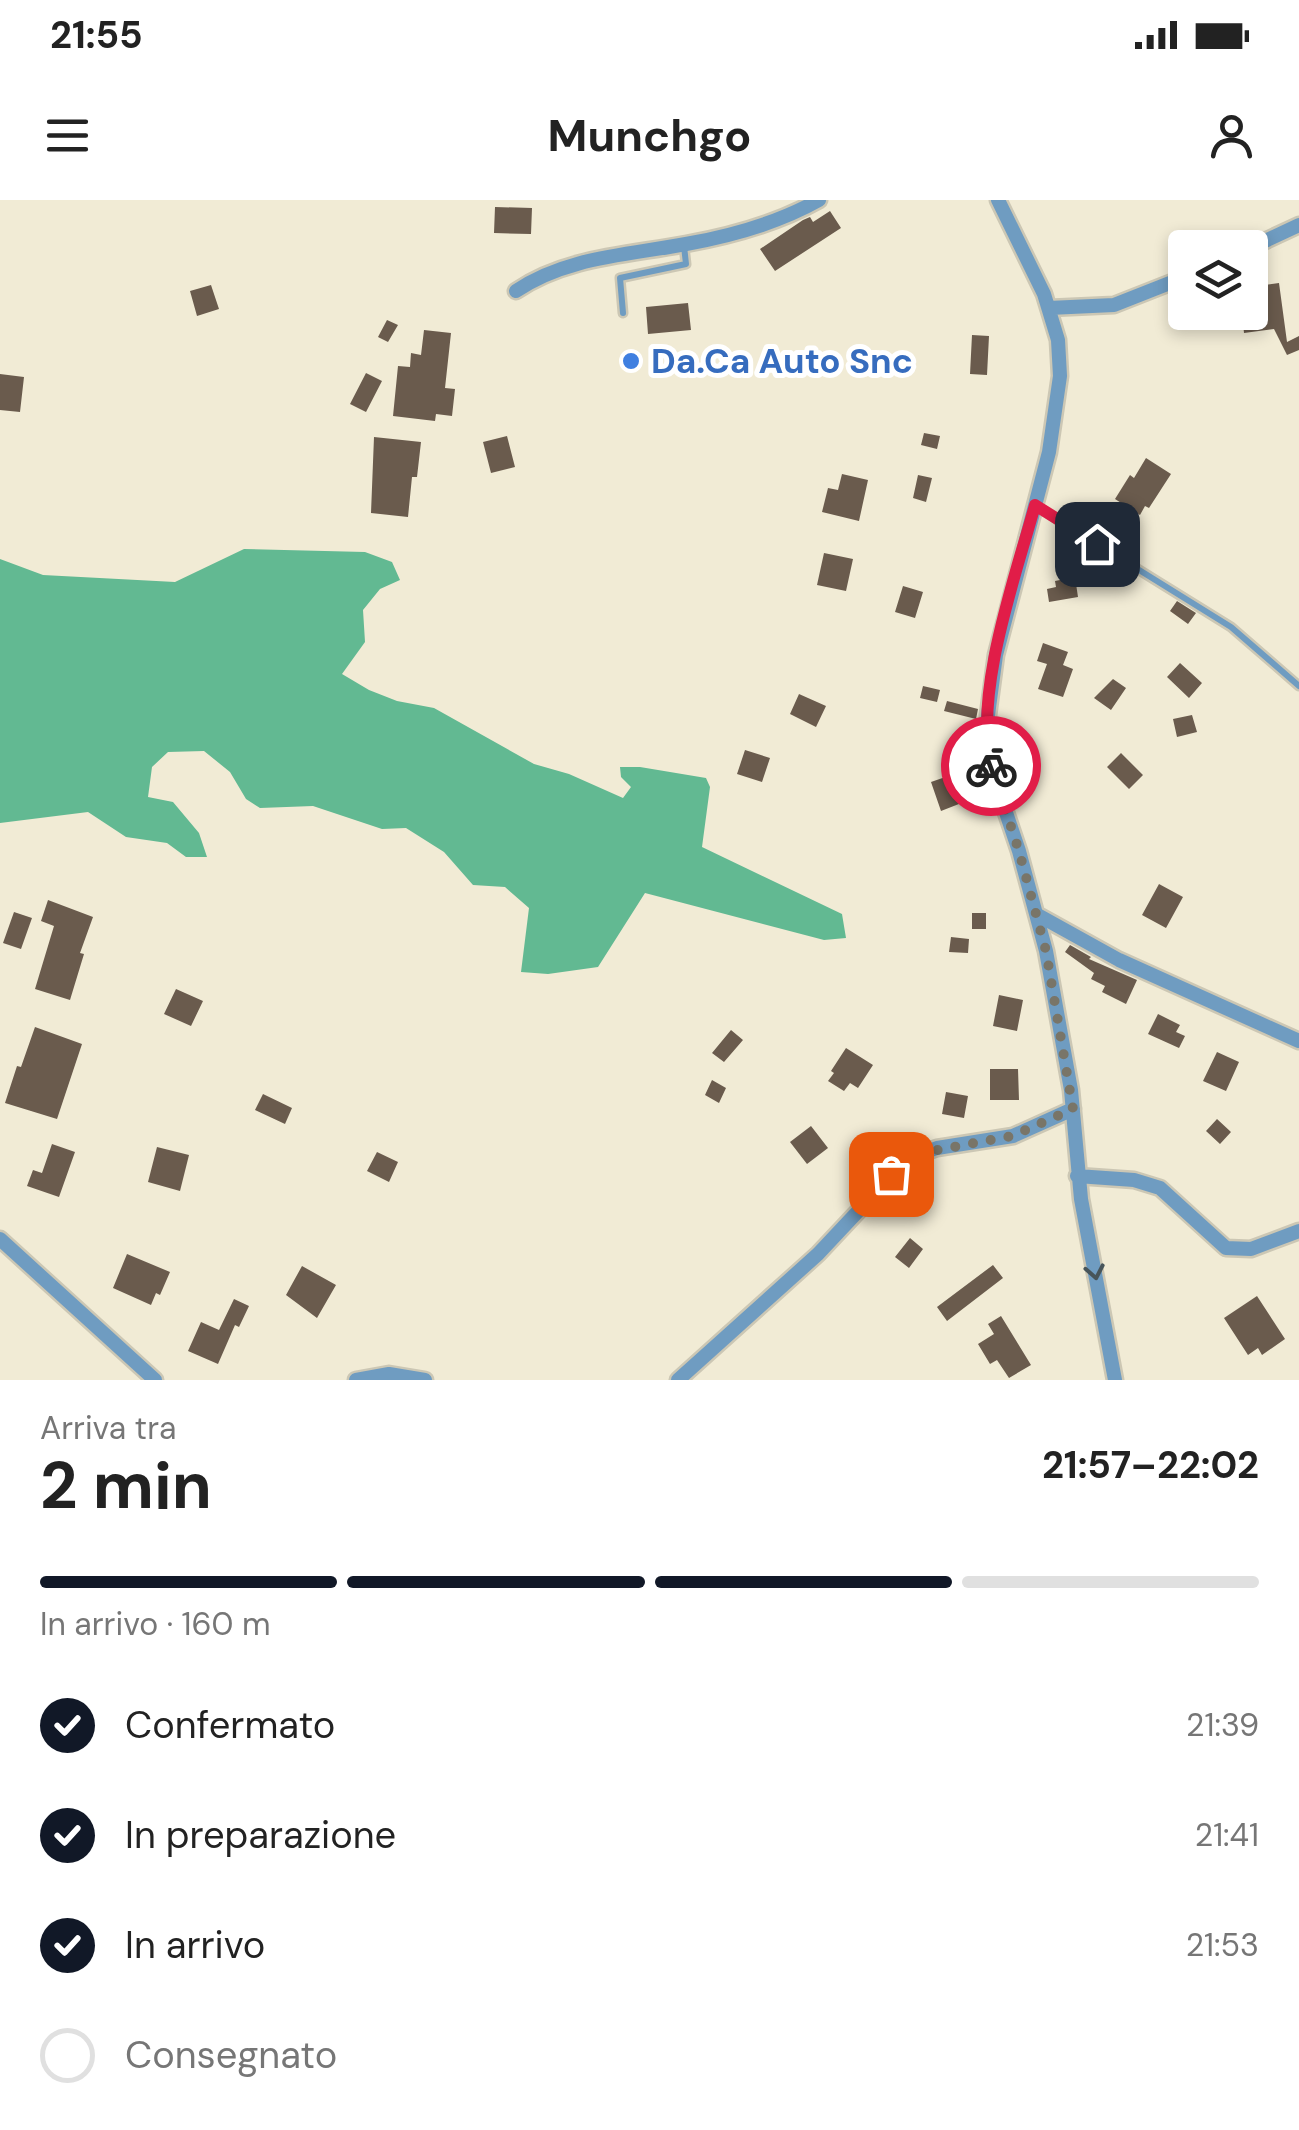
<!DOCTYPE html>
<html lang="it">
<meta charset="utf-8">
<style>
body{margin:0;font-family:"DM Sans",sans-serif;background:#f2f2f2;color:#222;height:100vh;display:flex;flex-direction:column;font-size:38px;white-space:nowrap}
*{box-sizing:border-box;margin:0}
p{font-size:32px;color:#767676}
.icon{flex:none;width:55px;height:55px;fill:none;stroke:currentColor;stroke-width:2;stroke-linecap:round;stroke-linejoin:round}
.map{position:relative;height:1180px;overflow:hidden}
.details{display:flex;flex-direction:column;background:#fff;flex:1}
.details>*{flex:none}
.fabs{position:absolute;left:1168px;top:30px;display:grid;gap:20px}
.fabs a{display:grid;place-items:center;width:100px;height:100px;border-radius:10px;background:#fff;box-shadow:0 5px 15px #0003;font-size:50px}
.pin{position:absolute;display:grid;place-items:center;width:85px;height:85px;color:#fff;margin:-42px;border-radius:20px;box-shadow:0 5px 15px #0006}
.courier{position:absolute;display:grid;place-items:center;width:100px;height:100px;margin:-50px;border:8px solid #e11d48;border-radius:50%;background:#fff;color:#222;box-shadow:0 2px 12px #0007}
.overview em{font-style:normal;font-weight:700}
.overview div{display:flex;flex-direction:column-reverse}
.overview{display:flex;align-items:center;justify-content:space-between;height:170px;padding:0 40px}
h1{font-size:65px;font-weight:700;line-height:75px}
.bar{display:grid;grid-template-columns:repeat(4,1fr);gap:15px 10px;align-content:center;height:120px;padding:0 40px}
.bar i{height:12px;border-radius:8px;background:#e0e0e0}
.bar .on{background:#111827}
.bar p{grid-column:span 4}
ol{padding:0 40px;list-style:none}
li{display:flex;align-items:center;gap:30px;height:110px}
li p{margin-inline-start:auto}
li .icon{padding:10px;border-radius:50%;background:#111827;color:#fff;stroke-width:4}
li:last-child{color:#767676}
li i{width:55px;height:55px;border:5px solid #e0e0e0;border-radius:50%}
.status{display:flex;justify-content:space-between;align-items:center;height:70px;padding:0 50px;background:#fff;direction:ltr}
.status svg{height:28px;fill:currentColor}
header{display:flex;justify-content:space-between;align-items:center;height:130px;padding:0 40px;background:#fff;font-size:45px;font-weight:700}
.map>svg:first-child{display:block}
.forest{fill:#62b992}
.building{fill:#6a5b4d}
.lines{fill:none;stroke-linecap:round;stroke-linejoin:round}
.service-casing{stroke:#ccc7b4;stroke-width:11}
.minor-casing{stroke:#ccc7b4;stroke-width:19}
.service{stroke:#6f9cc1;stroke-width:6}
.minor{stroke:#6f9cc1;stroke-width:14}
.oneway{stroke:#48555a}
.done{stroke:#797568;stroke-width:10;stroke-dasharray:0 18}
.route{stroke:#e11d48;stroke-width:12}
.shop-dot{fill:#3f7fe0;stroke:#fff;stroke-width:4}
.labels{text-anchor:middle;stroke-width:10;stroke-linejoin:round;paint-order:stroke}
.shop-label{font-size:35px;font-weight:bold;fill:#366cbe;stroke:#fff;text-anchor:start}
</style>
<div class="status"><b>21:55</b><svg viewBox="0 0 49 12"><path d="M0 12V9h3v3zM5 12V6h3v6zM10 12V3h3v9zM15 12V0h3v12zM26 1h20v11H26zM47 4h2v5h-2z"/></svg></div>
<header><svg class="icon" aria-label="menu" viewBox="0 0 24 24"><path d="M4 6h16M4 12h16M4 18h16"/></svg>Munchgo<svg class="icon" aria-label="person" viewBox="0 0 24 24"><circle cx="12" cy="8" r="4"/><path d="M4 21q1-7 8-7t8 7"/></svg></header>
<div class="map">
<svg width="1299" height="1180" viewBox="0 0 1299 1180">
<rect width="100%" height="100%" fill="#f1ebd5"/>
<path class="forest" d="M244 349 365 352 392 362 400 380 380 389 363 410 365 442 342 474 369 490 397 501 434 508 534 564 569 574 623 598 631 587 621 577 620 567H640L706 578 710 587 702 647 842 714 846 738 824 740 645 693 598 767 548 774 521 772 529 708 505 687 473 685 444 652 406 628 382 629 313 606 260 608 246 599 230 572 204 551 168 552 152 567 148 597 173 602 199 633 207 657H186L167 643 126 637 88 612 0 623V359L43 375 175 382Z"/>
<path class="building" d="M495 7 532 8 531 34 494 33Z
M830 11 841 28 775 71 760 49 803 20 810 17 813 22Z
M1279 83 1287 142 1299 136V150L1287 155 1274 129 1244 133 1242 114 1260 112 1257 86Z
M211 85 219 109 197 116 190 91Z
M688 103 691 130 648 134 646 107Z
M387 120 398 125 388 142 378 137Z
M424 130 451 133 445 188 455 189 452 216 436 214 435 221 393 216 398 166 410 167 411 153 421 155Z
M972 135 989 136 987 175 970 174Z
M366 173 382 181 366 212 350 204Z
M0 174 24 177 20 212 0 210Z
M924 233 940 236 937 249 921 245Z
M507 236 515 267 491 273 483 242Z
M374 237 421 242 417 277H412L408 317 371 313Z
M1146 258 1171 274 1149 308 1145 306 1140 315 1115 299 1130 275 1134 278Z
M842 274 868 280 859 321 822 312 828 288 838 290Z
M918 275 932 278 926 302 913 298Z
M824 353 853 359 846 391 817 385Z
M1075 377 1078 397 1049 402 1047 389 1056 387 1055 381Z
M903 386 923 392 915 418 895 412Z
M1177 401 1196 413 1188 424 1170 411Z
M1043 443 1068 452 1063 465 1073 469 1063 497 1038 489 1047 464 1037 461Z
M1180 463 1202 483 1189 498 1167 477Z
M1113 479 1126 488 1111 510 1094 498Z
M923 486 940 490 937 502 920 498Z
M799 494 826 506 816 527 790 514Z
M947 501 978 509 976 519 944 511Z
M1192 515 1197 532 1177 537 1173 519Z
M745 550 770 558 762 582 737 574Z
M1121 553 1143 575 1129 589 1107 567Z
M966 564 981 603 966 608 964 602 941 611 931 582 954 574 952 569Z
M1159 684 1183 697 1166 728 1142 715Z
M48 700 93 717 80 753 84 754 70 800 35 789 54 726 41 721Z
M14 712 32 718 21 749 3 743Z
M972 713H986V729H972Z
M951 737 969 739 968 753 949 752Z
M1070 745 1091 757 1089 759 1137 780 1126 804 1102 792 1105 786 1091 779 1094 773 1065 752Z
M176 789 203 801 191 826 164 814Z
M999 795 1023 800 1017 831 993 826Z
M1158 814 1180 825 1176 832 1185 836 1179 848 1148 834Z
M35 827 82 844 57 919 5 903 17 866 21 867Z
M731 830 743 840 724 862 712 853Z
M846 848 873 865 858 888 850 883 844 891 828 881 834 873 831 871Z
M1217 852 1239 862 1226 891 1203 881Z
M990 869H1018L1019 900H990Z
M712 880 726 888 719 903 705 895Z
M946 892 968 896 964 918 942 914Z
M263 894 292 908 285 924 255 910Z
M1217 919 1231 932 1220 944 1206 931Z
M811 926 828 948 807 964 790 942Z
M52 944 75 952 59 997 27 986 33 970 42 973Z
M157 947 189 955 180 991 148 982Z
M377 952 398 962 389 982 367 971Z
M910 1038 923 1049 909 1068 895 1057Z
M127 1054 170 1072 160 1095 156 1093 151 1105 113 1088Z
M993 1065 1003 1078 947 1121 937 1107Z
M302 1066 336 1085 317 1118 286 1095Z
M1257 1096 1285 1139 1262 1155 1258 1148 1248 1155 1224 1118Z
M234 1099 249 1106 239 1127 235 1125 218 1164 188 1151 201 1122 219 1130Z
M1001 1116 1031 1165 1009 1178 997 1160 990 1164 978 1144 994 1134 988 1124Z"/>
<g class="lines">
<g class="service-casing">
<path id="service" d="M623 113 620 78 686 64 684 46
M1036 306 1231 427 1299 486"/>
</g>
<g class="minor-casing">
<path id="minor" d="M998 0 1044 94 1058 140 1060 176 1049 252 996 455 988 515V545L996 583 1019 651 1046 751 1071 890 1081 999 1115 1180
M1250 48 1299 25
M516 91C566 57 628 55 686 44 731 36 780 22 819 0
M1049 108 1114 105 1185 77
M1036 714 1119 760 1299 841
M1077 976 1134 980 1160 988 1226 1048 1251 1049 1299 1031
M0 1039 155 1180
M356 1180 389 1174 425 1180
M678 1180 818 1054 908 958 937 948 1013 936 1073 909"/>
</g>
<use href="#service" class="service"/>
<use href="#minor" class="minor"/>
</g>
<defs><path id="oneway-chevron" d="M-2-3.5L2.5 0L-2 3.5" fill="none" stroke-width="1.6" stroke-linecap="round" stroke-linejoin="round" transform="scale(2.5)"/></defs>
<use class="oneway" href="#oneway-chevron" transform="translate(1095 1072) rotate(79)"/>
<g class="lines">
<path class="done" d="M891 974 916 954 1012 936 1073 909 1046 751 1019 651 991 566"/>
<path class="route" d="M991 566C974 491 1015 378 1035 305L1097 344"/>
</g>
<circle class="shop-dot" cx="631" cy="161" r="10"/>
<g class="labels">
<g class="shop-label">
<text x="651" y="173">Da.Ca Auto Snc</text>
</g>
</g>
</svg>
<div class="fabs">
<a><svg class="icon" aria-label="layers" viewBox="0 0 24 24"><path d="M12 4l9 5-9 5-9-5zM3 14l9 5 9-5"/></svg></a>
</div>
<div class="pin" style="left:891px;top:974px;background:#ea580c"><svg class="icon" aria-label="bag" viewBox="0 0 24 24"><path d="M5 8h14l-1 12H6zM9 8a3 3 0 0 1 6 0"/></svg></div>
<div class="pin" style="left:1097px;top:344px;background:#1f2937"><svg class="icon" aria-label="home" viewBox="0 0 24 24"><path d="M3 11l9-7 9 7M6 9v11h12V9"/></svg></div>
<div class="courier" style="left:991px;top:566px"><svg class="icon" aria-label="bike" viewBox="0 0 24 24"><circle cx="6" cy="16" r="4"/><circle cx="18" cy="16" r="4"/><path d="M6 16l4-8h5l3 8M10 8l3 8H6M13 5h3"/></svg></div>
</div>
<section class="details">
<div class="overview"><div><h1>2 min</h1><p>Arriva tra</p></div><em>21:57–22:02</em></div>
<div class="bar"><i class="on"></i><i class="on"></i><i class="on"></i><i></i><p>In arrivo · 160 m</p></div>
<ol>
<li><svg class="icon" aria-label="check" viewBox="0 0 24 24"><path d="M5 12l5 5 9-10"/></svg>Confermato<p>21:39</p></li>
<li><svg class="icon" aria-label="check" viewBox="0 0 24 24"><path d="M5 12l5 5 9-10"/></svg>In preparazione<p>21:41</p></li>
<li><svg class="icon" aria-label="check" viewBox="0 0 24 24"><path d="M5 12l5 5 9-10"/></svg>In arrivo<p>21:53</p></li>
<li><i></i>Consegnato</li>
</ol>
</section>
